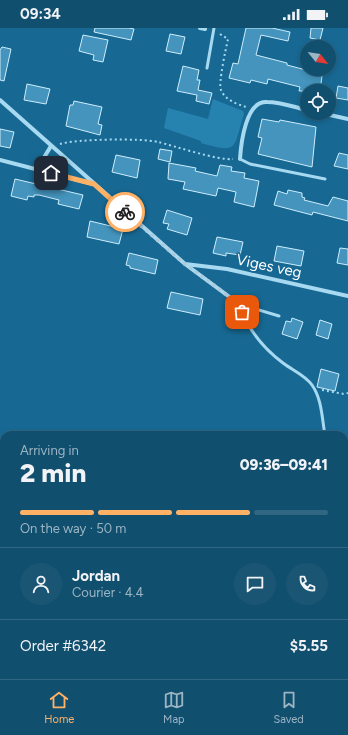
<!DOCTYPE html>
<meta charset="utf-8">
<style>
body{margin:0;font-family:Figtree,sans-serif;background:#1a5674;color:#f1f3f6;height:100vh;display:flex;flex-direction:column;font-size:15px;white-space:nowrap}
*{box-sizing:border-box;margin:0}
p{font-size:13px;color:#9cb5c3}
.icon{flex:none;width:22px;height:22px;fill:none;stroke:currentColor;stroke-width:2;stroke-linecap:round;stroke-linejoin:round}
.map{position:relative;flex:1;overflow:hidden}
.sheet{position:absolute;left:0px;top:403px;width:348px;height:248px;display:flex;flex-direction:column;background:#114f6f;border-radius:12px 12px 0 0;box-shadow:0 2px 6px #0003,0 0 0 1px #306682}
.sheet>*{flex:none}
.needle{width:26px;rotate:120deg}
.buttons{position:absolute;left:300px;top:12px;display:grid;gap:8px}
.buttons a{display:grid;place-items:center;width:36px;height:36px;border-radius:50%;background:#114f6f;box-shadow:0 2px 6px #0003,0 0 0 1px #306682;font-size:20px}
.pin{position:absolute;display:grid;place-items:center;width:34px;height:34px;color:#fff;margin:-17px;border-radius:8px;box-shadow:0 2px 6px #0006}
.courier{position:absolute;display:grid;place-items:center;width:40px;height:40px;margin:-20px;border:3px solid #ffb166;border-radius:50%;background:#fff;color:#222;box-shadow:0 1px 5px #0007}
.summary em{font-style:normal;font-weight:800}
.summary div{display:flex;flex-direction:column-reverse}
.summary{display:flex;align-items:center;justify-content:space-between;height:68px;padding:0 20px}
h1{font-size:26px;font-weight:800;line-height:30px}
.bar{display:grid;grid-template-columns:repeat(4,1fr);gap:6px 4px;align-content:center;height:48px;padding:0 20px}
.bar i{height:5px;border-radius:3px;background:#306682}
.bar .active{background:#ffb166}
.bar p{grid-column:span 4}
.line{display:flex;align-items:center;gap:10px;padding:0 20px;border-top:1px solid #306682}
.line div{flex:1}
.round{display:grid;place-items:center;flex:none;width:42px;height:42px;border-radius:21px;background:#1a5674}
.status{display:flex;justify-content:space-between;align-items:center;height:28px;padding:0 20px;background:#114f6f;direction:ltr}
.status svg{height:11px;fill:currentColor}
.menu{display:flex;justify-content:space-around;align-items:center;height:56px;border-top:1px solid #306682;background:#114f6f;font-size:11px;color:#9cb5c3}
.menu a{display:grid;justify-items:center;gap:2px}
.menu .active{color:#ffb166}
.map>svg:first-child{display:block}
.green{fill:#2683b0}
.building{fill:#4494bd;stroke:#ceedfc}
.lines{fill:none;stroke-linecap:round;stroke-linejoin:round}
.path{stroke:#a7d9f1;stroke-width:2;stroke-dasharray:2 3;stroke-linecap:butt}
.service{stroke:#a7d9f1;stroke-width:3}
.minor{stroke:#a7d9f1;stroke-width:4}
.done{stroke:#aecada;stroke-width:4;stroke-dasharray:0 7.2}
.route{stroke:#ffb166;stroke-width:5}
.labels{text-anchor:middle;stroke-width:3;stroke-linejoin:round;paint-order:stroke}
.street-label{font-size:15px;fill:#fff;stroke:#176994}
</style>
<div class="status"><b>09:34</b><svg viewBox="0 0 49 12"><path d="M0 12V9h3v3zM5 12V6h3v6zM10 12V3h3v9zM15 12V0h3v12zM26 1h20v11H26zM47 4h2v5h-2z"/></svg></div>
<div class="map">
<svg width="348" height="651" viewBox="0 0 348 651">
<rect width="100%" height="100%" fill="#176994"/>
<path class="green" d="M213 71 243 83 244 86C233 121 239 126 201 115V113L164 100 168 80 208 91Z"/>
<path class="building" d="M95 0H129L134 1 131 12 94 4Z
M246 0H272L290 4 288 13 261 7 256 27 287 35V37L306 42 323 41 320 63H299L300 59 268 51 267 56 251 52 250 55 229 50 233 35 238 36Z
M311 0H323L320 12 310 10Z
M170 6 185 9 181 26 166 23Z
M83 7 108 12 103 34 93 32 94 27 79 23Z
M2 19 11 21 4 53 0 52V22Z
M183 38 199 42 197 52H200L198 62 212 65 209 76 196 73 197 67 177 63Z
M27 56 50 61 46 76 24 72Z
M338 58 348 60V72L336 70Z
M74 73 102 79 98 96 102 97 100 107 66 98 70 77H73Z
M262 91 279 94 280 92 316 99 312 139 258 126 262 110 258 109Z
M0 101 14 104 10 120 0 118Z
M160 121 172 123 170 134 158 131Z
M339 125 348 127V141L334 138Z
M116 127 140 132 137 150 112 144Z
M169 135 196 140 195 143 217 148 220 137 232 139 231 143 245 145 244 150 259 153 254 179 234 174 236 164 218 160 216 168 183 161 185 154 168 151Z
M15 151 83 167 79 181 58 176 59 172 39 167H34V169L28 168 27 172 11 168Z
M288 162 302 165V169L305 170 304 172 328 178 333 169 348 173V193L313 184 312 187 274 177 278 163 287 166Z
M167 182 192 190 187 207 167 201 169 196 163 195Z
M90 193 123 201 119 216 87 209Z
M217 209 243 214 240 227 226 225V228L213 225Z
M277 218 304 223 301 238 274 233Z
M340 220 348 221V237L337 235Z
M129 225 158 232 155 246 130 240V238L126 237Z
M171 264 203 271 200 287 167 280Z
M292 290 303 294 297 311 282 306 286 293 291 294Z
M320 292 332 296 328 311 316 307Z
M321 341 339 346 335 363 317 359Z"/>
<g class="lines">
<path class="path" d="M220 6 228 11C226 20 218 56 221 62 225 72 237 76 246 79
M60 116C76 111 142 110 158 114 175 118 219 133 233 131
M322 362 344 366 348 365"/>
<path class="service" d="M207 40 214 0
M240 131 250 136 325 151
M239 276C247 300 263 320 283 335 292 342 305 347 312 357 322 371 322 391 325 407
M239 276 279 288"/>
<path class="minor" d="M200 0 205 1
M0 72 185 236 239 276
M321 85 348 91
M240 131C241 115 246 72 267 74 280 74 294 79 307 82
M0 132 93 156
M37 141 51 118
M185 236 227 241 348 268"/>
</g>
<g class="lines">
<path class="done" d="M125 184 185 236 239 276 242 284"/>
<path class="route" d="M51 145 94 156 125 184"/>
</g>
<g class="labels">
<g class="street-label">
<text transform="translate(269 238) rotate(12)" y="5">Viges veg</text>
</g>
</g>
</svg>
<div class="buttons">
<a><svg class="needle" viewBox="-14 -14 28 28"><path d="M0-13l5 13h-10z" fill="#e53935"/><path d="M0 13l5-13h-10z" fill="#9cb5c3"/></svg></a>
<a><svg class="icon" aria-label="locate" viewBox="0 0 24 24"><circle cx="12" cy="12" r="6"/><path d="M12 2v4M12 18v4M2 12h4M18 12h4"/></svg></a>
</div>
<div class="pin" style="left:242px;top:284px;background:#ea580c"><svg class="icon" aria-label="bag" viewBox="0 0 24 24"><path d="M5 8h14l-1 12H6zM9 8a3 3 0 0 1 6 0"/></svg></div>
<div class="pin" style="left:51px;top:145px;background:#1f2937"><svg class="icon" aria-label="home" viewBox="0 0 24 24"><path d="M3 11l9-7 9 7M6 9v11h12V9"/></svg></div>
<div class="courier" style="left:125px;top:184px"><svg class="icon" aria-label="bike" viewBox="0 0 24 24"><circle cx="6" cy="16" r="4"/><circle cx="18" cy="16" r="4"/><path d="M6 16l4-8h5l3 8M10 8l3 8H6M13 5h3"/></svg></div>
<section class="sheet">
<div class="summary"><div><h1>2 min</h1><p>Arriving in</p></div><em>09:36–09:41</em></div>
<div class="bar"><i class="active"></i><i class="active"></i><i class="active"></i><i></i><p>On the way · 50 m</p></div>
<div class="line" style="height:72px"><a class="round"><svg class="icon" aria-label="person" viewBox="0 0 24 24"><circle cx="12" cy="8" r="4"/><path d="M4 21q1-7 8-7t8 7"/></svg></a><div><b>Jordan</b><p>Courier · 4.4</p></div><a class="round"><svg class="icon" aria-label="chat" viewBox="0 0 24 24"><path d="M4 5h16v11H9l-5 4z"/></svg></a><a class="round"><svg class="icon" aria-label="phone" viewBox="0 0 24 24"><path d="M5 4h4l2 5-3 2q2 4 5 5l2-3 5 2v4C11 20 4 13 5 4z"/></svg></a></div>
<div class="line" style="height:52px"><div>Order #6342</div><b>$5.55</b></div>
</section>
</div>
<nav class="menu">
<a class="active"><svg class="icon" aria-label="home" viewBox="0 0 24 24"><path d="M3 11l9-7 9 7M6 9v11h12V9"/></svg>Home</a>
<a><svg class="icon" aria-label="map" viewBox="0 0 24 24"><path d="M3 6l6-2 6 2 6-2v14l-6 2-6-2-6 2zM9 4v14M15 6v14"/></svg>Map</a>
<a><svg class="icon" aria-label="saved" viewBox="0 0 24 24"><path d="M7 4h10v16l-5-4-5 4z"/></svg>Saved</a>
</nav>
